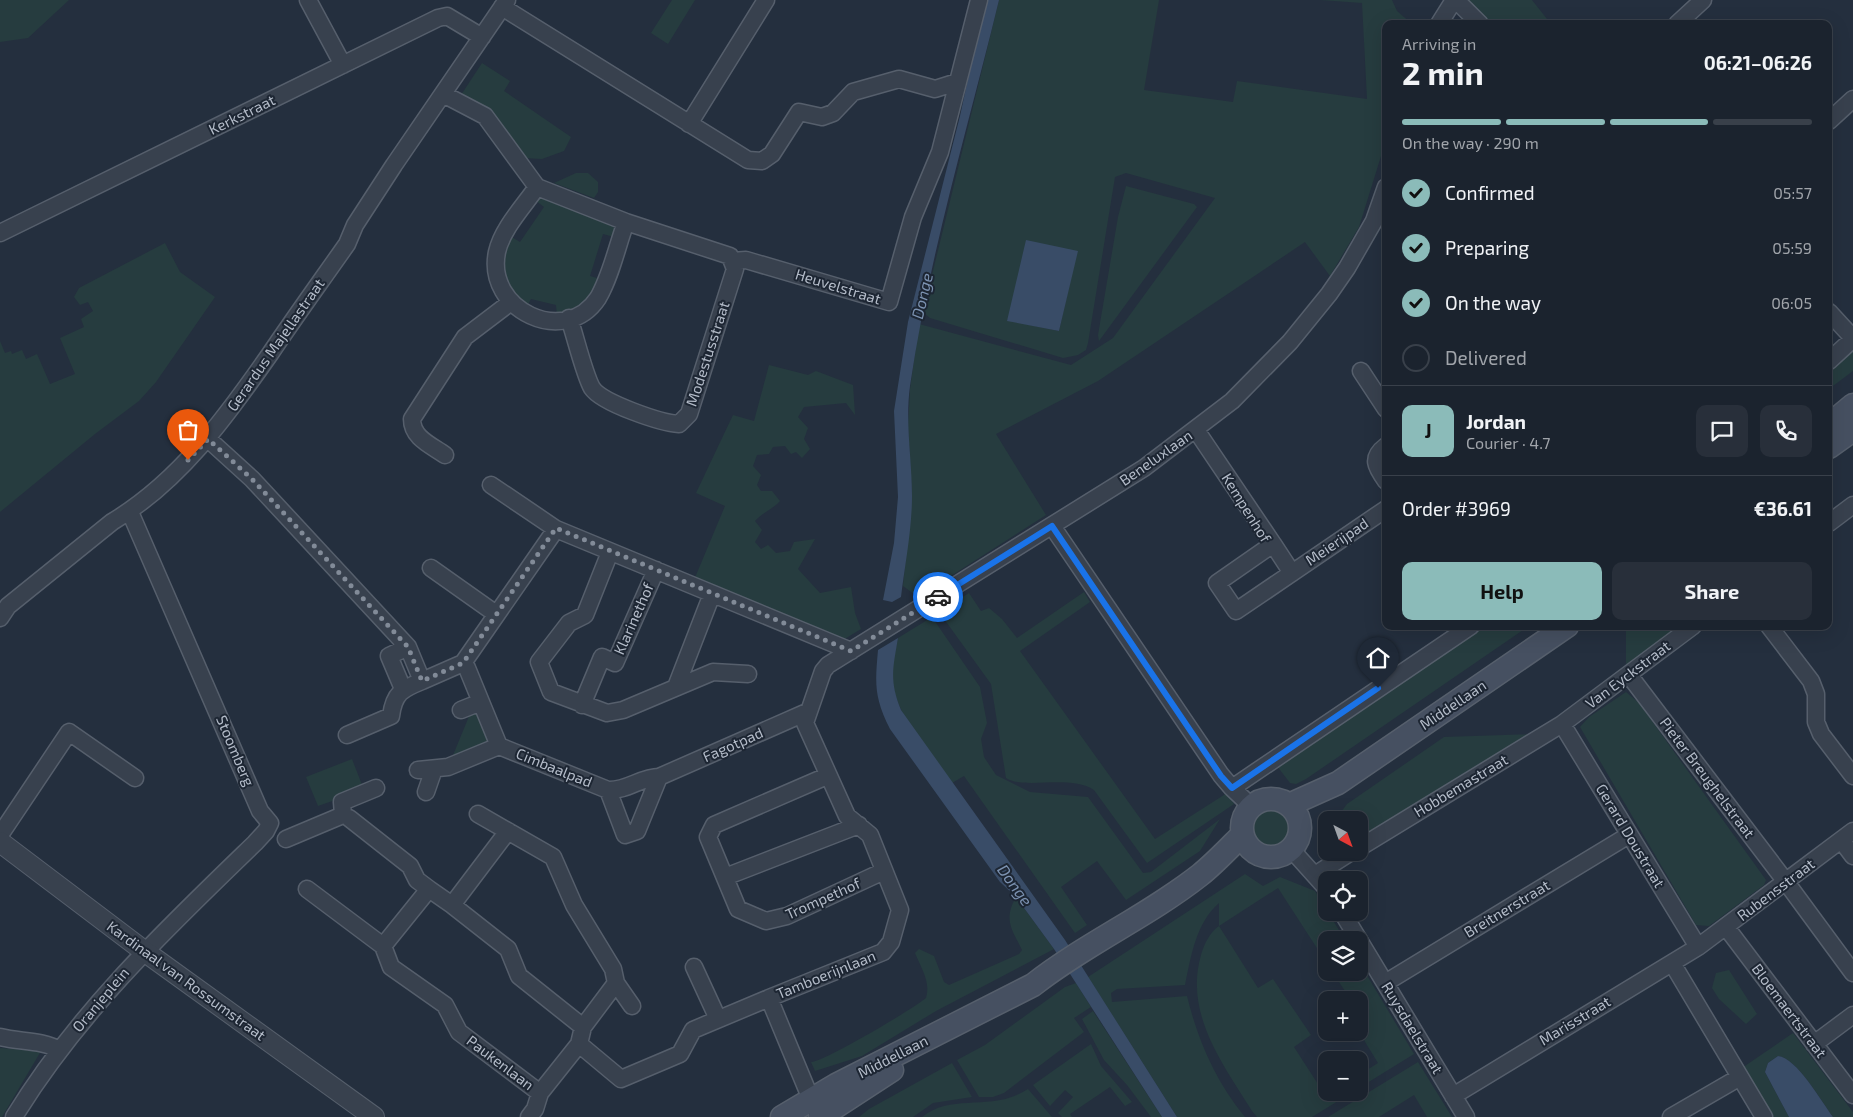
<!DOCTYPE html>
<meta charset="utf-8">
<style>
body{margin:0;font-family:"Exo 2",sans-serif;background:#282f3a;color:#f1f3f6;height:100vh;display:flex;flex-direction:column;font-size:19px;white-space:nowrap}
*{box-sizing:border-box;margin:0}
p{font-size:16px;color:#a0a4aa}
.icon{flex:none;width:28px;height:28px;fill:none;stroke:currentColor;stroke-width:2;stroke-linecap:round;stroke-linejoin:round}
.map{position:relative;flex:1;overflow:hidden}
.drawer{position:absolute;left:1382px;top:20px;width:450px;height:610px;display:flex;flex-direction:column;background:#1b232e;border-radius:10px;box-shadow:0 5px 20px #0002,0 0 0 1px #39404a}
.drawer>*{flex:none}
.needle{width:32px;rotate:139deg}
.fabs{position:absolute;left:1318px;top:811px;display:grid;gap:10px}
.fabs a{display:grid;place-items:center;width:50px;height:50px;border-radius:10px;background:#1b232e;box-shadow:0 5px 20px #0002,0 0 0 1px #39404a;font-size:25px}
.pin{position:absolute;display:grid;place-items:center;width:42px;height:42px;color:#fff;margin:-51px -21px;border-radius:50% 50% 50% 0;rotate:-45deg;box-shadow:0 0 5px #0007}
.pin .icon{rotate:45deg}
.courier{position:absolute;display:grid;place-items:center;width:50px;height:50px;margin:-25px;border:4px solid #1a73e8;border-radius:50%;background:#fff;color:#222;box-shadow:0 1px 6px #0007}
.summary em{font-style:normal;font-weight:700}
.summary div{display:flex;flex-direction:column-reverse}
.summary{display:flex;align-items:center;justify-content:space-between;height:85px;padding:0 20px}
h1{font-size:32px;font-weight:700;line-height:38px}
.bar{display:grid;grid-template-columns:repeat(4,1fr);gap:8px 5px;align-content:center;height:60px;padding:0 20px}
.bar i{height:6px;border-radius:4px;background:#39404a}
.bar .selected{background:#8bbbb9}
.bar p{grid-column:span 4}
.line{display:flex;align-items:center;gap:12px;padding:0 20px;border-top:1px solid #39404a}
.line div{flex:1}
.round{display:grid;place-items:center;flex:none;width:52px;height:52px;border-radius:10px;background:#282f3a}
ol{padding:0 20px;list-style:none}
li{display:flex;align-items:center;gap:15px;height:55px}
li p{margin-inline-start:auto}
li .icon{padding:5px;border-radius:50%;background:#8bbbb9;color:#111;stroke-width:4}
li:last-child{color:#a0a4aa}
li i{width:28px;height:28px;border:2px solid #39404a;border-radius:50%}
.cta{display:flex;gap:10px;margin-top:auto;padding:10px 20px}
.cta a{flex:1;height:58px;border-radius:10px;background:#8bbbb9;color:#111;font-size:20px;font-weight:700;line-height:58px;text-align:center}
.cta a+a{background:#282f3a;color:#f1f3f6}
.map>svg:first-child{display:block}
.green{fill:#263c3f;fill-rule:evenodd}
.water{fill:#394c67}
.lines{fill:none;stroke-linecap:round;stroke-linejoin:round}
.minor-casing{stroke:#565f6c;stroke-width:19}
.tertiary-casing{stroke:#565f6c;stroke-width:22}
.secondary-casing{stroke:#565f6c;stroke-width:25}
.minor{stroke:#38414e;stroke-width:16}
.tertiary{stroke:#38414e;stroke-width:20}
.secondary{stroke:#465061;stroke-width:22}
.done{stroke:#828b98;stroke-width:5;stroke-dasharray:0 9}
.route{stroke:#1a73e8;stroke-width:6}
.labels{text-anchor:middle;stroke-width:4;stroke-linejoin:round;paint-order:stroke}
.street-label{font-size:15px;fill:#b4bcc9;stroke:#1d2633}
.water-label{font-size:16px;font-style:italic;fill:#7c92b1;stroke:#1d2633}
</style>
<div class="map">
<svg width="1853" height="1117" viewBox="0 0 1853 1117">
<rect width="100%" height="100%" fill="#242f3e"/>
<path class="green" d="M0 0H69L28 38 0 42Z
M672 0H695L668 44 651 33Z
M999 0H1159L1144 90 1233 102 1237 81 1367 99 1362 3 1320 0H1392L1397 11 1412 24H1386V140L1359 227 1330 276 1305 242 1098 381 996 434 1046 515 918 597 903 586 912 496 908 426 910 389 919 324 1071 365 1113 338 1215 198 1126 173 1115 177 1088 343 1086 350 1078 355 1063 358 930 318 923 312ZM1077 251 1059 331 1007 320Z
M1468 0H1532L1551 24H1488L1471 7Z
M482 63 510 81 504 91 571 137 564 151 542 159 524 158 461 95Z
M576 173H588L598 182V192L594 198 554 183Z
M1126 186 1194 204 1197 207 1099 341 1098 335 1118 217Z
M545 195 611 223 616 231 614 237 603 234 590 276 600 279C591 301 578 307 557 315L556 305 531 299 526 308C501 280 498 272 510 236L520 242 544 207 535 200Z
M165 243 180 272 215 297 156 382 139 401 95 434 0 512V341L5 353 11 351 12 354 22 350 26 359 37 354 50 384 75 374 60 338 84 327 81 319 93 311 88 302 80 305 74 297 79 288Z
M1853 350V371L1829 389V372Z
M769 365 808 375 816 371 853 385 855 415 846 403 804 407 798 417 808 428 804 439 810 449 802 458 796 452 791 454 785 446 773 447 769 454 757 455 753 466 761 475 757 485 761 491H772L780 501C772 510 763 512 755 521L762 530 755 542 761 549 768 545 776 553 790 551 794 542 815 539 798 569 820 593 851 587 855 613 861 629 843 640 694 580 725 506 696 493 733 415 754 421Z
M1084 592 1090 602 1020 651 1155 839 1227 793 1234 804 1147 863 1094 790C1070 774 1024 790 1006 778L991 684 939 612 969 593 981 611 989 608 1002 619 1017 638Z
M932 617 980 687 987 723 981 739 984 757 996 775 1030 792 1088 797 1143 873 1151 872 1220 819 1200 851 1126 900 1097 861 1061 887 1087 925 1075 933 964 776 952 783C930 752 894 716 892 676 891 664 896 650 898 638Z
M1481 626H1529L1306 779 1296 784 1290 783 1277 766Z
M1626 626H1682L1626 668Z
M1626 692 1639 703 1766 880 1764 885 1709 926 1696 925 1580 727 1589 717Z
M478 707 494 743 451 760 472 709Z
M1533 734 1359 838V820H1335L1347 804 1444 737Z
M352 759 364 790 318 806 306 777Z
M1252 828a19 19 0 1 1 38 0a19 19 0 1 1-38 0Z
M1245 874 1263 886 1280 877 1315 891 1345 940H1326V962L1278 888 1219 926 1258 988 1273 979 1311 1035 1294 1047 1325 1095 1330 1093H1351L1312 1117H1257L1252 1111C1223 1064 1184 1014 1201 955 1204 944 1210 932 1219 926V903C1196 923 1191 956 1185 985L1117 989 1111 993 1112 1002 1187 996C1198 1041 1215 1080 1245 1117H1177L1088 977Z
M1016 897 1054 949 936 1011 862 1056 815 1071 811 1062C822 1063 913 1009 926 998 931 982 921 968 915 953L919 949 934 956 944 982 949 985 1019 954 1022 950C1012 929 1003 920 1016 897Z
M1359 962 1414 1054 1359 1088V1075L1378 1063 1359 1032V1000H1351L1333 973 1359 972Z
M1729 970 1757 1014 1746 1024 1719 999 1712 988 1716 973Z
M1076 983 1091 1007 1074 1018 1084 1032 1004 1093 993 1097H979L957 1060 985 1045 1065 987Z
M1093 1011 1162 1117H1151L1127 1085 1104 1060 1082 1019Z
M1793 1033 1853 1112V1117H1833C1821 1101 1797 1058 1778 1056L1768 1063 1765 1072 1789 1117H1768L1739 1070Z
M1091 1044 1101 1066 1132 1102 1125 1106 1110 1087 1070 1114 1072 1117H1062L1058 1113 1073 1097 1065 1090 1050 1106 1033 1085Z
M0 1048 41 1051 2 1117H0Z
M1418 1062 1452 1117H1427L1414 1095 1379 1117H1328Z
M952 1063 972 1097 933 1103 913 1117H859L869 1109Z
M1028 1089 1052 1117H922C953 1092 991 1113 1028 1089Z"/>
<path class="water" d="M985 0H999C968 128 929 256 910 386 905 423 912 459 912 496 912 529 905 564 901 597L892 602 883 600 894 543 898 497 894 411 908 322 960 116Z
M1026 240 1078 251 1059 331 1007 321Z
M898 638C893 668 889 680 901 710L1065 940 1177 1117H1162L1054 949 1016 897 1000 882 890 729C874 697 875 684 878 650Z
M1778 1056C1797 1058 1821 1101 1833 1117H1789L1765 1072 1768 1063Z"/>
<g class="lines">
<g class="minor-casing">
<path id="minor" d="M308 0 343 65
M1456 0 1480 24
M502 7 748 160 762 161 772 154 799 112 822 117 833 113 853 92 899 79 935 89 957 82
M1439 24 1454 0
M1677 24 1703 0
M443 94 485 116 537 187 626 222C617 246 611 276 598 298 565 348 485 310 497 252 502 229 523 207 537 187
M1829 121 1853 99
M689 124 766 0
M0 233 438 18 447 16 482 37
M732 261 746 260 889 302 913 217 940 152 979 0
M1829 312 1853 338
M569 318C575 335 584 374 592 388 602 403 661 423 679 424L689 414 735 269 730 256 626 222
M1829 361 1853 339
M1361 371 1386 409
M1196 430 1273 544 1217 583 1236 611 1292 573
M208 439 252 479 408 647 422 681 463 663
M1386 446C1370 458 1376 467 1386 481
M445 455C431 445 412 438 412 419L465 337 511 302
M491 485 556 529 851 651
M1829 523 1853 505
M1052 526 1221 775 1232 788 1471 626
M1273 544 1292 573 1386 509
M610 552 585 615 569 623 539 662 551 692 607 713 623 710 713 672 748 674
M431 568 496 614
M0 618 8 606 112 522C179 482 226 417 270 354 295 317 321 281 347 244L355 225 394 165 507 0
M1769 626 1811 681 1816 694V722L1821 734 1853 776
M463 663 556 529
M1629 675 1786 882 1853 973
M676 687 712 594
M403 689 389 656 408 647
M582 705 602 657 615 663 656 570
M461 710 481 702
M1562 724 1698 947
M347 735 391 716C394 693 402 689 422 681
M499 746 608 790 625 835 637 831 659 777 807 712
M418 770 448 767 499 746 467 668 463 663
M827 776 714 825 708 837 738 909 766 921 787 916 884 871
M1232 788 1251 806
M608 790C627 791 641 777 659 777
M426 792 434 769
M478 814 553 857 574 905 613 969 616 983 583 1027 579 1044
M349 818 410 866 417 880 429 889
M0 835 69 732 135 778
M286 839 343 815 342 802 376 788
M1841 840 1853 856
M1359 848 1562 724 1693 626
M1291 849 1326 888
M1315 875 1351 852
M725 877 859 825
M307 889 383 946 391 967 445 1005 459 1032 540 1093 579 1044 621 1079 680 1054 693 1030 769 998
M452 905 508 949 519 976 583 1027
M1342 912 1466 1117
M1726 927 1853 1095
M383 946 429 889 452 905 508 831
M1672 963 1764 1117
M694 967 718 1019
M616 983 632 1006
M1385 983 1629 835
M0 1037C19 1042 43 1040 59 1050
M1814 1044 1853 1015
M1453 1096 1698 947 1853 831
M815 1109 769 998 883 952 891 942 900 910 870 835 847 816 805 723 823 671 828 665 1144 468 1232 401 1290 342 1329 294 1347 268 1374 221 1386 187
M14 1117C78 1012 167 928 255 843L266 831 270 823 260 811 130 512
M529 1117 535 1109 540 1093
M1671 1117 1740 1077"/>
</g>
<g class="tertiary-casing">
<path id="tertiary" d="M0 842 144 951 374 1117"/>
</g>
<g class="secondary-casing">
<path id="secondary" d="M1829 425 1853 405
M1829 447 1853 430
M1242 828a29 29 0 1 1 58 0a29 29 0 1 1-58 0Z
M1289 805 1338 783 1567 626
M782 1117 836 1085 1033 985C1085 944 1148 916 1200 875 1215 863 1229 848 1242 835
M820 1117 892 1070"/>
</g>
<use href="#minor" class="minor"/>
<use href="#tertiary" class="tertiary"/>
<use href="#secondary" class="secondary"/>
</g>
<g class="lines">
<path class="done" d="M188 460 208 439 252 479 408 647 422 681 463 663 556 528 851 651 938 597"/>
<path class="route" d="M938 597 1052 526 1221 776 1232 788 1378 688"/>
</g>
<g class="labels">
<g class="street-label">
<text transform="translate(242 115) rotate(-26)" y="5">Kerkstraat</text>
<text transform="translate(838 287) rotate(17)" y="5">Heuvelstraat</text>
<text transform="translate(276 345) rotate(-55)" y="5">Gerardus Majellastraat</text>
<text transform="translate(708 354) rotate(-72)" y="5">Modestusstraat</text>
<text transform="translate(1156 458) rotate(-35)" y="5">Beneluxlaan</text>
<text transform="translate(1246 508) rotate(58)" y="5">Kempenhof</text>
<text transform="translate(1337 542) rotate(-34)" y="5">Meierijpad</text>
<text transform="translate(634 619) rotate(-66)" y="5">Klarinethof</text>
<text transform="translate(1628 675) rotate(-37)" y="5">Van Eyckstraat</text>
<text transform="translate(1453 705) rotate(-34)" y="5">Middellaan</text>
<text transform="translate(733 745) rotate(-24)" y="5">Fagotpad</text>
<text transform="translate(235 751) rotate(67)" y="5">Stoomberg</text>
<text transform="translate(554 768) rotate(22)" y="5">Cimbaalpad</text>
<text transform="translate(1707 778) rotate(53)" y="5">Pieter Breughelstraat</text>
<text transform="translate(1461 786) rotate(-31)" y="5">Hobbemastraat</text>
<text transform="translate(1630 836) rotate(59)" y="5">Gerard Doustraat</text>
<text transform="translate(1776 890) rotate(-37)" y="5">Rubensstraat</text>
<text transform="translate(823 899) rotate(-24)" y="5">Trompethof</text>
<text transform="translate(1507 909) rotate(-31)" y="5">Breitnerstraat</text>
<text transform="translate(826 975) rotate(-22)" y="5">Tamboerijnlaan</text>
<text transform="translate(186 981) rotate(36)" y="5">Kardinaal van Rossumstraat</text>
<text transform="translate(101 1000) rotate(-50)" y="5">Oranjeplein</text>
<text transform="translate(1789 1011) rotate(53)" y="5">Bloemaertstraat</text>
<text transform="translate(1575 1021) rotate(-31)" y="5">Marisstraat</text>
<text transform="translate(1412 1028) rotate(59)" y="5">Ruysdaelstraat</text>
<text transform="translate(893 1057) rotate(-27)" y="5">Middellaan</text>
<text transform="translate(500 1063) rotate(37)" y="5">Paukenlaan</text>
</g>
<g class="water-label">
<text transform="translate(922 296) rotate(-77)" y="6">Donge</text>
<text transform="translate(1015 885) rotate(54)" y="6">Donge</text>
</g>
</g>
</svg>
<div class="fabs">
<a><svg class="needle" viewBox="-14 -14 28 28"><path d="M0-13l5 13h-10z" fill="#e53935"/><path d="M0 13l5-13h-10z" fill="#a0a4aa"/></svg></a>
<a><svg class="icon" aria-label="locate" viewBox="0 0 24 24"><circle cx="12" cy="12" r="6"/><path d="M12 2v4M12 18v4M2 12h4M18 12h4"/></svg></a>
<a><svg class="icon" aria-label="layers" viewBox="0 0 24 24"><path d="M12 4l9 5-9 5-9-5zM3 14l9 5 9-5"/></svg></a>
<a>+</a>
<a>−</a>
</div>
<div class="pin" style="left:188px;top:460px;background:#ea580c"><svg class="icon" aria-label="bag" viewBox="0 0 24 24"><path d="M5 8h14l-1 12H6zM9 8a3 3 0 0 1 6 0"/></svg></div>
<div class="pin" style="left:1378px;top:688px;background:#1f2937"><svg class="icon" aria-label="home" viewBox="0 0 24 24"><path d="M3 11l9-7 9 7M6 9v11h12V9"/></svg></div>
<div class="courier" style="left:938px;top:597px"><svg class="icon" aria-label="car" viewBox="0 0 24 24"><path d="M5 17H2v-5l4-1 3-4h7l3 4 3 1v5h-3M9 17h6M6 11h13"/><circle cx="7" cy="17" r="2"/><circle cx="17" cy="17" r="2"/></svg></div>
<section class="drawer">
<div class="summary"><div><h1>2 min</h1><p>Arriving in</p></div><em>06:21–06:26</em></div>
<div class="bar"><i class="selected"></i><i class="selected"></i><i class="selected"></i><i></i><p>On the way · 290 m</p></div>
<ol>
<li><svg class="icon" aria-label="check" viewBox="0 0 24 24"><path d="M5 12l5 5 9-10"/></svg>Confirmed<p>05:57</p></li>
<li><svg class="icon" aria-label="check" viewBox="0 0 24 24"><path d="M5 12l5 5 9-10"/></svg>Preparing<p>05:59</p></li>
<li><svg class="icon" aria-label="check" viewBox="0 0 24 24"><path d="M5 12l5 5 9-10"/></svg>On the way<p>06:05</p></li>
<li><i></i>Delivered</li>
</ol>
<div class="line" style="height:90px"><b class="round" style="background:#8bbbb9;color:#111">J</b><div><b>Jordan</b><p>Courier · 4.7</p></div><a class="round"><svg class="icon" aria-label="chat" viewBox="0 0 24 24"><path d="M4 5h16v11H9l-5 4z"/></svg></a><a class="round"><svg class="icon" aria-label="phone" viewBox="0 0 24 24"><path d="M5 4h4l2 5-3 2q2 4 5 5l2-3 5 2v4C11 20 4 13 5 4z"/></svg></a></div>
<div class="line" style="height:65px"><div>Order #3969</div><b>€36.61</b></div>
<div class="cta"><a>Help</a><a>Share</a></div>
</section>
</div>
